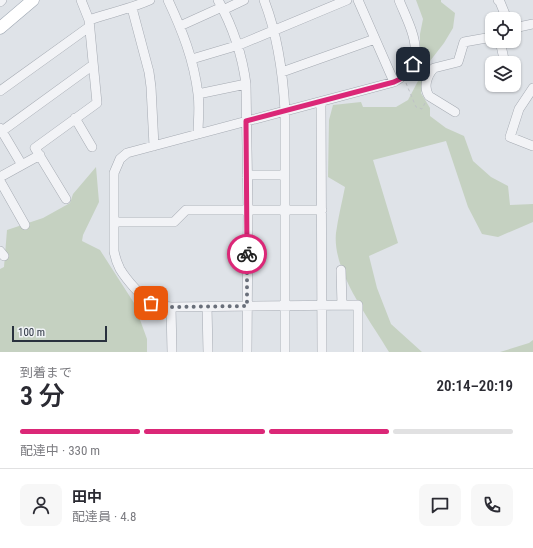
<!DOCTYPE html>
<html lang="ja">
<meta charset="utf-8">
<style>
body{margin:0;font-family:"Roboto Condensed","Noto Sans JP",sans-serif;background:#f7f7f7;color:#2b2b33;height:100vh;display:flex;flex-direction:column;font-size:15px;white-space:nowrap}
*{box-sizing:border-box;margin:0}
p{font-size:13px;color:#7c7c81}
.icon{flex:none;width:22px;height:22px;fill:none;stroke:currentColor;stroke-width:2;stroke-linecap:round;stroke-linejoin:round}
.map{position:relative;height:352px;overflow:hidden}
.drawer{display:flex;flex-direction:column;background:#fff;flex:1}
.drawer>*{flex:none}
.tools{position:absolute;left:485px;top:12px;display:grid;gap:8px}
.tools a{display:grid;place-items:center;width:36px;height:36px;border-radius:8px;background:#fff;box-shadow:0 1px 3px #0004;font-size:20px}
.scale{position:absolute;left:12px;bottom:10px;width:95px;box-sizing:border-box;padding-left:4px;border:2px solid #29313e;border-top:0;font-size:11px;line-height:14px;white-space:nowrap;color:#29313e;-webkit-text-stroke:3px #eff2f5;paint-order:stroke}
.pin{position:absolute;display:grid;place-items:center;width:34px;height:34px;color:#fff;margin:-17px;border-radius:8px;box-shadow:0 2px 6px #0006}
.courier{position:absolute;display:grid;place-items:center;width:40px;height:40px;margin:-20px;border:3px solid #db2777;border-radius:50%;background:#fff;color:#222;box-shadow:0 1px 5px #0007}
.overview em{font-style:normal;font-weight:600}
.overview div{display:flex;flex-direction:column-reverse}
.overview{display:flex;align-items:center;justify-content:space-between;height:68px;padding:0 20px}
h1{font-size:26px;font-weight:600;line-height:30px}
.bar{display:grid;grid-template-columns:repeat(4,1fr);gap:6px 4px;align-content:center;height:48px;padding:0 20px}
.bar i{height:5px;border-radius:3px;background:#e1e1e2}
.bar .active{background:#db2777}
.bar p{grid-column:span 4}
.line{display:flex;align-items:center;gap:10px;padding:0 20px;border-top:1px solid #e1e1e2}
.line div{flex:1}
.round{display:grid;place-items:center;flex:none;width:42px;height:42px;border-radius:8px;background:#f7f7f7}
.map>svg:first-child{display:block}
.green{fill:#c5d1c1}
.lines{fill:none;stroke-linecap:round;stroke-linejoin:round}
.minor-casing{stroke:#a5aab2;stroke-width:10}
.major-casing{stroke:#9fa8b3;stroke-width:13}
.path{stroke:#bec1c6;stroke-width:1;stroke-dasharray:3 3;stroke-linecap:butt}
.minor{stroke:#f2f3f6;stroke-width:9}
.major{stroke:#fff;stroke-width:12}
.done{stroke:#696f7a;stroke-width:4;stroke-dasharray:0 7.2}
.route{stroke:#db2777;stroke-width:5}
</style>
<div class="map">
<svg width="533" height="352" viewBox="0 0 533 352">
<rect width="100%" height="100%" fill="#dfe3e8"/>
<path class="green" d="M416 0H441V2L455 13 453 28 444 43 430 61 421 93 430 108V116L446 128 464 136 473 161 491 177 508 186 510 205 533 204V222L498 237 482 234 468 207 446 141 373 160 398 243 369 256 377 288 391 324 422 352H389C370 320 332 271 336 233 338 218 342 202 345 187L328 177 329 120 333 105 361 102 363 107H396L408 100 418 81 420 67V34L423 19Z
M96 167 99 202 83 235 82 241 100 250 134 303 147 339V352H0V269L4 267 7 230 43 218 70 203 73 194Z
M533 340V352H500L529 343Z"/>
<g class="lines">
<g class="minor-casing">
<path id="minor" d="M168 0C182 30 194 60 198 94 200 107 198 121 198 134
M218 0C233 27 242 53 246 84L248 210 247 352
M264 0C278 36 283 73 285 111V352
M358 0 394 82
M498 0 500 2 507 19
M0 2 2 0
M132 8 149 72 151 87 154 146
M223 10 244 0
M89 20C109 13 130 9 150 0
M180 26 222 7
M514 28 533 24
M500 41 504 59
M192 59 239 45 347 0
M282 72 375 39
M533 88 519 109 510 137 533 146
M0 91 89 27
M198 94 246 84
M321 102 322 352
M455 112 429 96C423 87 427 75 434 68L458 62 464 42 492 37
M75 118 92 147
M0 128 22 165
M2 131 93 65
M247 175H285
M0 177 40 155
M0 181 25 225
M66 199 35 148 97 103 89 20 81 0
M114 222H174L186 210H322
M0 251 4 256
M341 270 342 305
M207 306 208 352
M171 307 172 352
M358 352V305L171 307C164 306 159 306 152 303 142 298 126 279 120 269 117 263 115 257 114 251V173L120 159 127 153 394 82C431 61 411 30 399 0"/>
</g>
<g class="major-casing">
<path id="major" d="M0 28 33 0"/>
</g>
<path class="path" d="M406 83 416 107 422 109 425 103"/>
<use href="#minor" class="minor"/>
<use href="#major" class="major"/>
</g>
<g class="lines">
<path class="done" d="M151 303 160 306 171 307 247 306V254"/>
<path class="route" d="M247 254 246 121 394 82 404 77 413 64"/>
</g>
</svg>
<div class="tools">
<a><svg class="icon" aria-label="locate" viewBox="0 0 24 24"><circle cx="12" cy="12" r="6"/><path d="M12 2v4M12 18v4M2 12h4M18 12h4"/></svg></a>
<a><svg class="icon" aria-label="layers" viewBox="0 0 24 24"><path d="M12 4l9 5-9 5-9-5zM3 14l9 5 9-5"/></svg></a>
</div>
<div class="scale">100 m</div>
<div class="pin" style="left:151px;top:303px;background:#ea580c"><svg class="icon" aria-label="bag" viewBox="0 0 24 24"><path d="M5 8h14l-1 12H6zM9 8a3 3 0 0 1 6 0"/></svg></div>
<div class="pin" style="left:413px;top:64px;background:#1f2937"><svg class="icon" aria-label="home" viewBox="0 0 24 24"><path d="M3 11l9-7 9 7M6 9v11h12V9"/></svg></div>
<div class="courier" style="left:247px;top:254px"><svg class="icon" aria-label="bike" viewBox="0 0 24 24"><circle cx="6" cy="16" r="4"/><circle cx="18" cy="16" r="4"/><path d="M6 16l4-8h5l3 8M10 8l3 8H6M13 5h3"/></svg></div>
</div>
<section class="drawer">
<div class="overview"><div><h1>3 分</h1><p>到着まで</p></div><em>20:14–20:19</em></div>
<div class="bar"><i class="active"></i><i class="active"></i><i class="active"></i><i></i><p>配達中 · 330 m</p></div>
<div class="line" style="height:72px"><a class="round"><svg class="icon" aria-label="person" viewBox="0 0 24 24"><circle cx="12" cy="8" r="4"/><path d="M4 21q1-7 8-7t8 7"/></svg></a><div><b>田中</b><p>配達員 · 4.8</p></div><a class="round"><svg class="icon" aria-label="chat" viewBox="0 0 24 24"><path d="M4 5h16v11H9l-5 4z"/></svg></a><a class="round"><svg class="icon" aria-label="phone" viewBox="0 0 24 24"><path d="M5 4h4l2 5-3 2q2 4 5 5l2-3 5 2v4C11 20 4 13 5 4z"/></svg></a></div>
</section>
